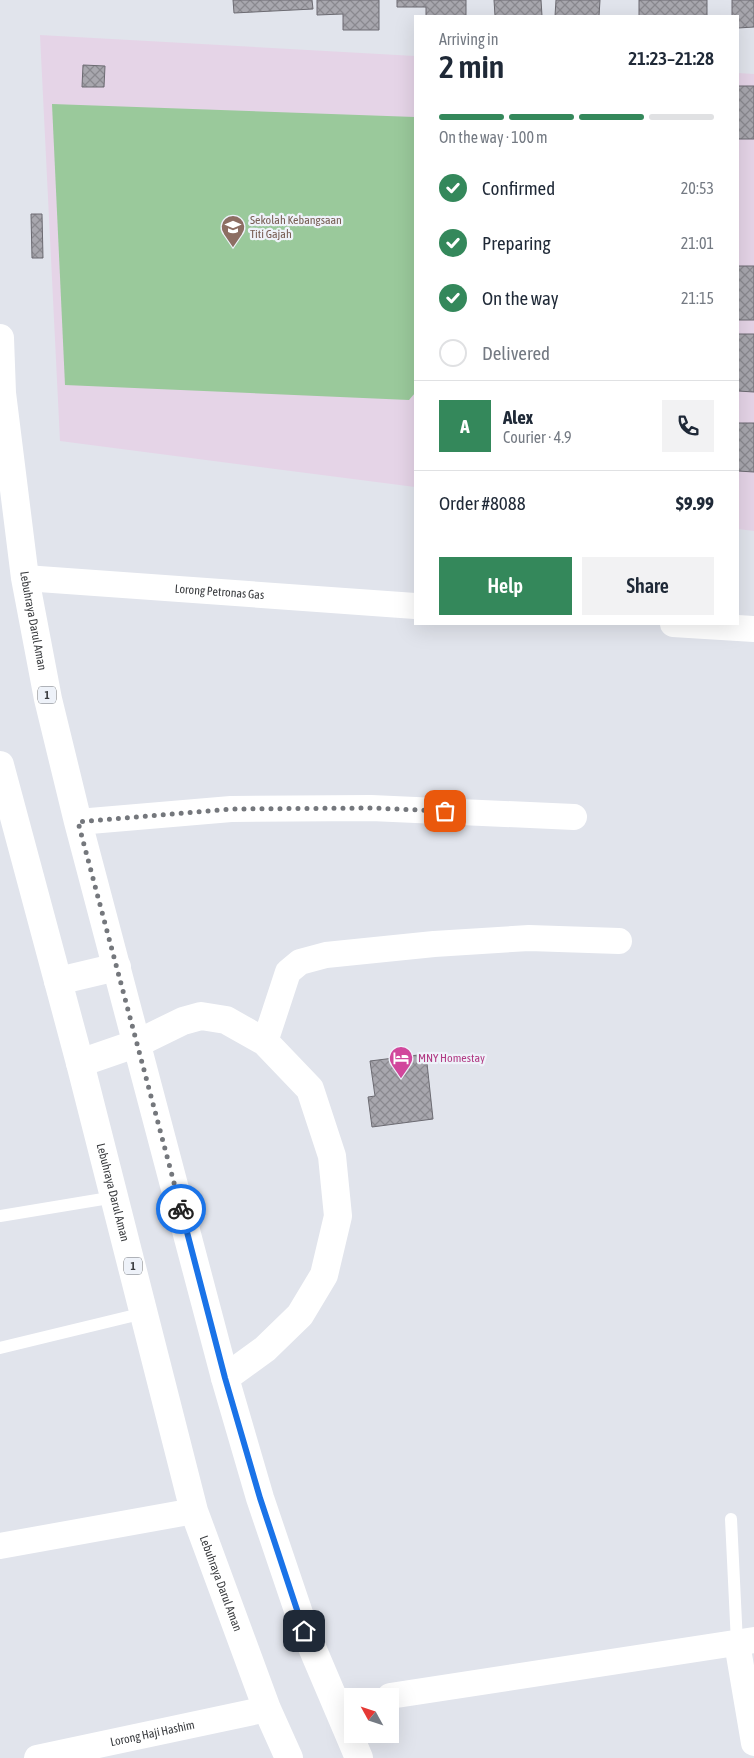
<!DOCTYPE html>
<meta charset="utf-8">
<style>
body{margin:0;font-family:"Asap Condensed",sans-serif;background:#f2f2f3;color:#1f2937;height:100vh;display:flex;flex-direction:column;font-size:19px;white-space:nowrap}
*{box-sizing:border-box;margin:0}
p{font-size:16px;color:#747a83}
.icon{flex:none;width:28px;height:28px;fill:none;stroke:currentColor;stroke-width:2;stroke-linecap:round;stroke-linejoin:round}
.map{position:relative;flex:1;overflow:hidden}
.sheet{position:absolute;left:414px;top:15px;width:325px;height:610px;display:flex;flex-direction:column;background:#fff;border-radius:0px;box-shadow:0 5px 20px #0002}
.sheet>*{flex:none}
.needle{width:32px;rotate:310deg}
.buttons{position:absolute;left:344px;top:1688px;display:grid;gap:10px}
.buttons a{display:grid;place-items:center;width:55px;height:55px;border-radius:0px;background:#fff;box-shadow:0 5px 20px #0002;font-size:25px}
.pin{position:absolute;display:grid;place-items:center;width:42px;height:42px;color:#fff;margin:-21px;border-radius:10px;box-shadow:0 2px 8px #0006}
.courier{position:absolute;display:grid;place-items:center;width:50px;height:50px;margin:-25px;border:4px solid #1a73e8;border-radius:50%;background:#fff;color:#222;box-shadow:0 1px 6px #0007}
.head em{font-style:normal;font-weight:600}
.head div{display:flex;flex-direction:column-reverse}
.head{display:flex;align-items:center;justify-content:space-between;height:85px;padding:0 25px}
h1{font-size:32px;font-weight:600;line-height:38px}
.bar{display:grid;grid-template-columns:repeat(4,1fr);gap:8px 5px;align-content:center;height:60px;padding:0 25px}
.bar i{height:6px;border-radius:4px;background:#e0e1e3}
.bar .on{background:#34885b}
.bar p{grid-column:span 4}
.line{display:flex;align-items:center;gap:12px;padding:0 25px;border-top:1px solid #e0e1e3}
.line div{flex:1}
.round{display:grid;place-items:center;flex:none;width:52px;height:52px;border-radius:0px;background:#f2f2f3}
ol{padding:0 25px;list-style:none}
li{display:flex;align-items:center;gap:15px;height:55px}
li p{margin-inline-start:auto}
li .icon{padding:5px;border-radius:50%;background:#34885b;color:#fff;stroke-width:4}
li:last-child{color:#747a83}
li i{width:28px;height:28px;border:2px solid #e0e1e3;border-radius:50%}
.button{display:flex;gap:10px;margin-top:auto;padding:10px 25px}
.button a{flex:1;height:58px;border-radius:0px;background:#34885b;color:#fff;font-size:20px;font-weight:600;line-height:58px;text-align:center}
.button a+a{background:#f2f2f3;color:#1f2937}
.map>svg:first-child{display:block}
.education{fill:#e5d4e7}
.green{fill:#9ac99b}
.building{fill:url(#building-cross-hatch);stroke:#6c6b72}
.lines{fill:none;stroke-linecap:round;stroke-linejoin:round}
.service{stroke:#fff;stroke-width:12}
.minor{stroke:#fff;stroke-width:26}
.trunk{stroke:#fff;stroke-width:28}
.done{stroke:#74777c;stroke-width:5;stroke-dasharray:0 9}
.route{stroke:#1a73e8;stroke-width:6}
.labels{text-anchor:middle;stroke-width:4.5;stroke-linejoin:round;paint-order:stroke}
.shield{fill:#eef2f9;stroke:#707377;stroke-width:1}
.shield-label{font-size:11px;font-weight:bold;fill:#3a3c3f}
.education-label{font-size:12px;fill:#785e54;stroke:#eef2f9;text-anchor:start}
.street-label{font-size:12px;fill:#3a3c3f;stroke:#eef2f9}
.hotel-label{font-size:12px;fill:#b23c85;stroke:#eef2f9;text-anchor:start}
</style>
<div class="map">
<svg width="754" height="1758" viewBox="0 0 754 1758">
<defs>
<pattern id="building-cross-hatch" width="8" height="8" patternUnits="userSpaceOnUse" patternTransform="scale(1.25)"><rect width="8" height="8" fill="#a8a7ae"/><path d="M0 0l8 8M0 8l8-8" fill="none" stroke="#8a898f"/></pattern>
</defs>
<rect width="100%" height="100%" fill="#e1e4ec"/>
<path class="education" d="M40 35 415 56V487L60 441Z
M738 73 754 74V531L738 529Z"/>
<path class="green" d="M52 104 415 117V393L409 400 65 385Z"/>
<path class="building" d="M233 0H312L313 9 234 13Z
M317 0H379V30H343V14L317 15Z
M397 0H466V16H426V7H397Z
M494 0H541L542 16H495Z
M556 0H600L599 16H555Z
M639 0H707V16H639Z
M732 0H754V27L738 28V16H732Z
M83 65 105 66 104 87H82Z
M738 86H754V139H738Z
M31 214H42L43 258H32Z
M738 266H754V320H738Z
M738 334H754V392L738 391Z
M738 423H754V472L738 471Z
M426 1054 433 1119 372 1127 368 1097 375 1096 370 1061Z"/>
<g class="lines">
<path class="service" d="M0 1216 115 1197
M0 1348 144 1313
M731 1519 737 1643"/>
<g class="minor">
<path id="s1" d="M25 578 415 606"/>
<path d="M673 624 754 629"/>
<path d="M78 822 231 809 371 808 574 817"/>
<path d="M265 1042 288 972 300 962 326 955 434 944 529 938 619 941"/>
<path d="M0 1546 194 1511"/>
<path d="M737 1643 754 1743"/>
<path d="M390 1696 754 1640"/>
<path id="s2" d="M37 1758 267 1709"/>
</g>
<g class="trunk">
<path id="s3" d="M0 338 2 393 25 578 48 699 78 822 225 1378 260 1498 305 1631 359 1758"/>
<path id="s4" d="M0 765 80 1063 194 1511 267 1709 289 1758"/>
<path d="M58 981 117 967"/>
<path d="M80 1063 138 1043 183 1021 201 1016 226 1020 265 1042 310 1089 332 1156 338 1216 324 1275 300 1315 265 1349 225 1378"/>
</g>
</g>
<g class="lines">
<path class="done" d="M181 1209 78 822 231 809 371 808 445 811"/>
<path class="route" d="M181 1209 225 1378 260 1498 304 1631"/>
</g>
<defs>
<g id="school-pin" transform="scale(1.25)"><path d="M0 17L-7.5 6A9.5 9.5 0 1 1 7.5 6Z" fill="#8d6e63" stroke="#eef2f9"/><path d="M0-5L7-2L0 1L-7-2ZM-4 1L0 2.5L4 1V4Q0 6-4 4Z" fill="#fff"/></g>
<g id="hotel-pin" transform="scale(1.25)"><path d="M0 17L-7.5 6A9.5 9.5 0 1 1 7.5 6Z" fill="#d1479c" stroke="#eef2f9"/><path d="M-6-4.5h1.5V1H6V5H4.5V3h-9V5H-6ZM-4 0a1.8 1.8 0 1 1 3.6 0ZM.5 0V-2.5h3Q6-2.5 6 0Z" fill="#fff"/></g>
</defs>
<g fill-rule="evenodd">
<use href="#school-pin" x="233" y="227"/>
<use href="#hotel-pin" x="401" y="1058"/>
</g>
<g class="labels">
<g class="shield">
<rect x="38" y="686.5" width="18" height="17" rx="4"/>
<rect x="124" y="1257.5" width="18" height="17" rx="4"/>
</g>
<g class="shield-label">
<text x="47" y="699">1</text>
<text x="133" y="1270">1</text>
</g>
<g class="education-label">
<text x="250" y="224">Sekolah Kebangsaan<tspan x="250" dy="14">Titi Gajah</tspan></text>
</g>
<g class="street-label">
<text dy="4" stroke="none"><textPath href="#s1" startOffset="195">Lorong Petronas Gas</textPath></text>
<text dy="4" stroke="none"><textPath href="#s3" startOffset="285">Lebuhraya Darul Aman</textPath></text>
<text dy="4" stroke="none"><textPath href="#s4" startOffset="442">Lebuhraya Darul Aman</textPath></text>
<text dy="4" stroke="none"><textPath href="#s4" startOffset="848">Lebuhraya Darul Aman</textPath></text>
<text dy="4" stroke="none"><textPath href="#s2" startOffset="118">Lorong Haji Hashim</textPath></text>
</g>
<g class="hotel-label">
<text x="418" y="1062">MNY Homestay</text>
</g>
</g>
</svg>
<div class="buttons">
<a><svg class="needle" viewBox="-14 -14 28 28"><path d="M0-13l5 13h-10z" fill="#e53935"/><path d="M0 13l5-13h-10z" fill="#747a83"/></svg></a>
</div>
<div class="pin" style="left:445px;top:811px;background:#ea580c"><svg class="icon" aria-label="bag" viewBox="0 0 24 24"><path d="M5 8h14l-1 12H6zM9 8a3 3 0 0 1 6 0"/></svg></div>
<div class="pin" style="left:304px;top:1631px;background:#1f2937"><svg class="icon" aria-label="home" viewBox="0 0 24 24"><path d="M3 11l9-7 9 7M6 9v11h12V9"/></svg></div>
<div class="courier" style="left:181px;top:1209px"><svg class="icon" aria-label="bike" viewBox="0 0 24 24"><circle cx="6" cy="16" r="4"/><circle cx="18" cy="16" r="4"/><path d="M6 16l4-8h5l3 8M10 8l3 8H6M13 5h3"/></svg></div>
<section class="sheet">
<div class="head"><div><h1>2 min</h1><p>Arriving in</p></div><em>21:23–21:28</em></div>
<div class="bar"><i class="on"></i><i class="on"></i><i class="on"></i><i></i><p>On the way · 100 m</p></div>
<ol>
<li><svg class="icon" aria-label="check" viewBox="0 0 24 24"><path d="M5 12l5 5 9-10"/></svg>Confirmed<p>20:53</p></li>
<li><svg class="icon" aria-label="check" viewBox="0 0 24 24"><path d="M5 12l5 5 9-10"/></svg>Preparing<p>21:01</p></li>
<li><svg class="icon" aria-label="check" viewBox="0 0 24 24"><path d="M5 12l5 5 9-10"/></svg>On the way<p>21:15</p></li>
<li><i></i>Delivered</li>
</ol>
<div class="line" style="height:90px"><b class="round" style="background:#34885b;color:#fff">A</b><div><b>Alex</b><p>Courier · 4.9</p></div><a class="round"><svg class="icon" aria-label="phone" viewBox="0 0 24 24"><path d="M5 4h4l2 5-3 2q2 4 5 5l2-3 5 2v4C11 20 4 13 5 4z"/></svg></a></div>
<div class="line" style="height:65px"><div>Order #8088</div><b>$9.99</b></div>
<div class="button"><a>Help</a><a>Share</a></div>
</section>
</div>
